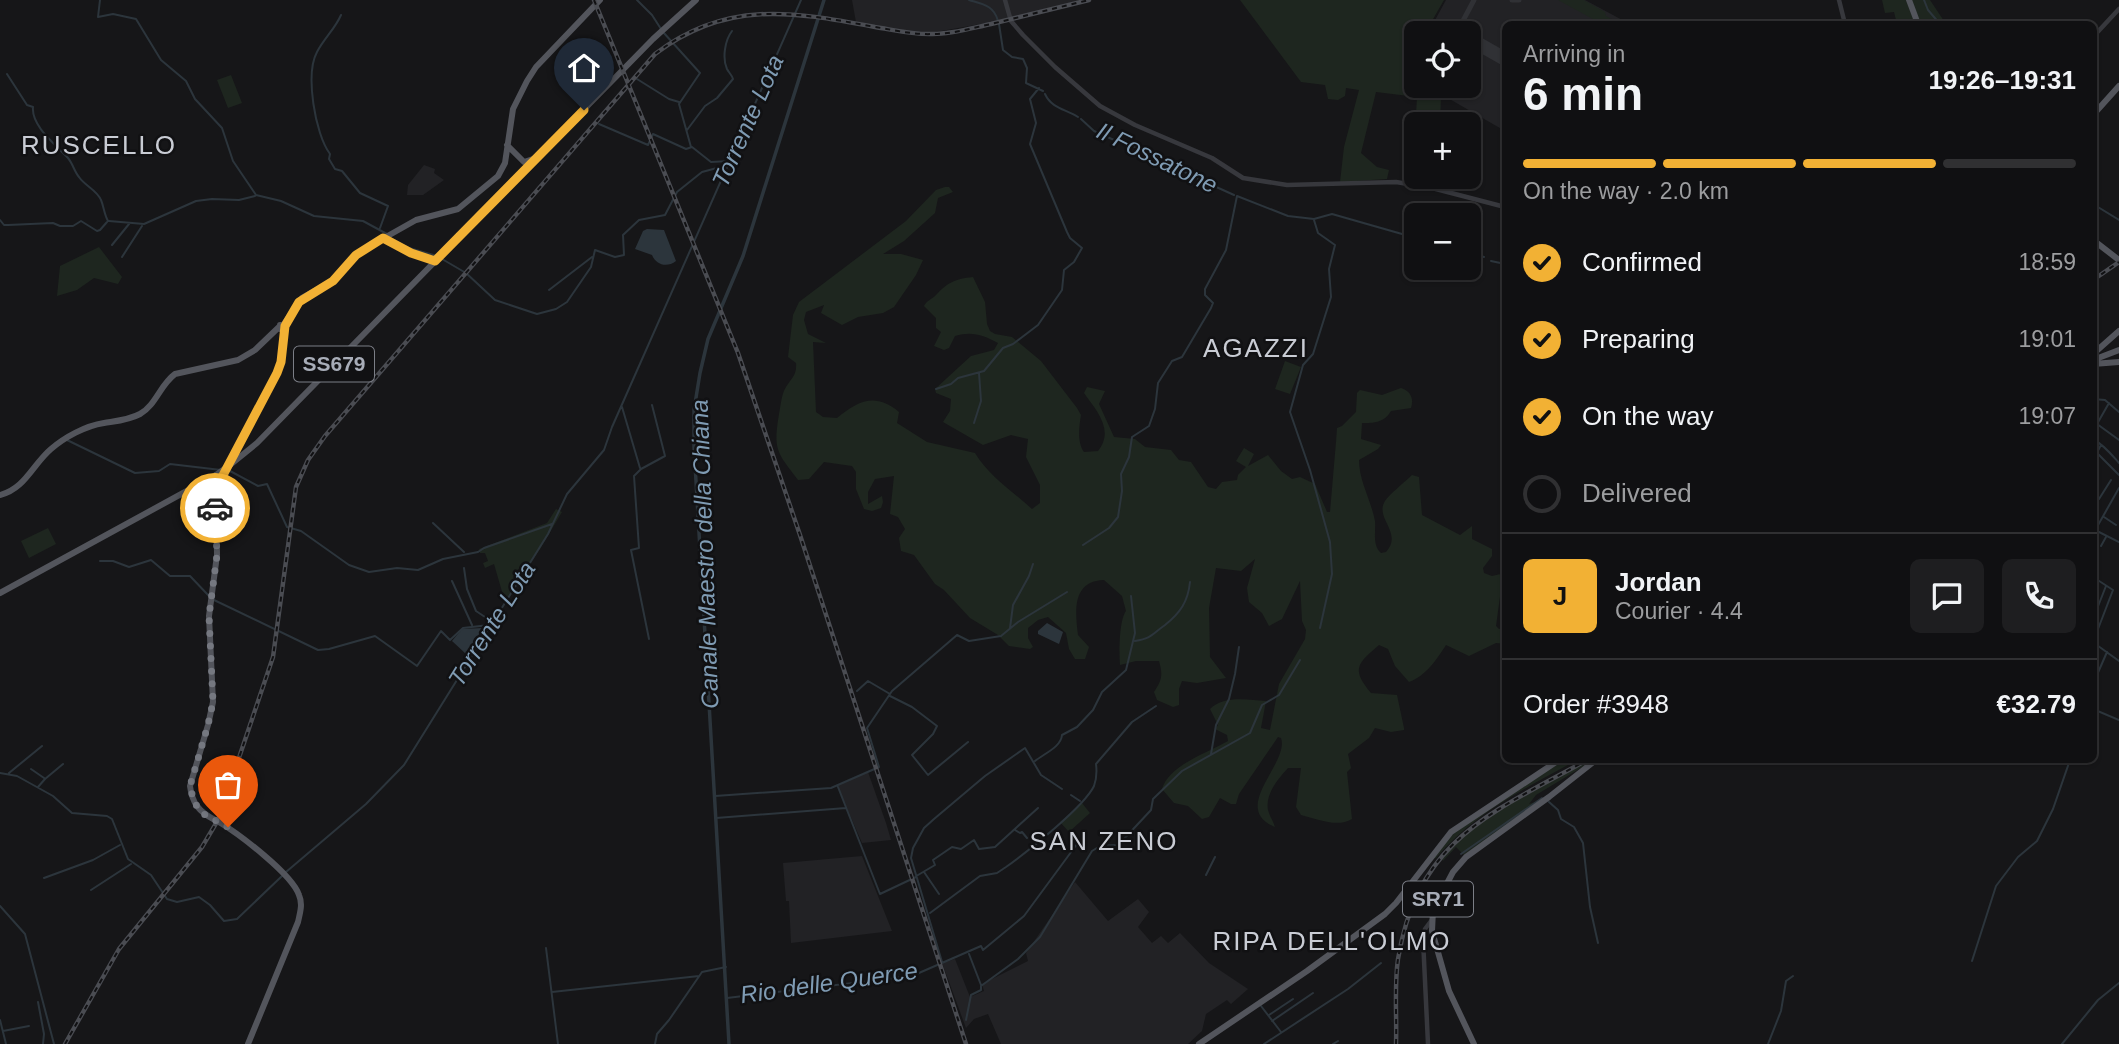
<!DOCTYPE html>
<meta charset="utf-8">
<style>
body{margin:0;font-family:Arial,sans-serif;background:#1e1e20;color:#f1f3f6;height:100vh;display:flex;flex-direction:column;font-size:26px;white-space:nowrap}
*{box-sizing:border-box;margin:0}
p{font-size:23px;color:#9c9d9f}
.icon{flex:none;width:38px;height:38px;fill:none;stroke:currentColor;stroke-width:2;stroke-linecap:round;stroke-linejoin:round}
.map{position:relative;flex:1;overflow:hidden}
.sheet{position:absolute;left:1502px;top:21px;width:595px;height:742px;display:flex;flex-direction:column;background:#101012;border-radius:10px;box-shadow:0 2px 5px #0004,0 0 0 2px #303032}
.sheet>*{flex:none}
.tools{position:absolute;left:1404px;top:21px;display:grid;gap:14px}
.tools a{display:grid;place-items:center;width:77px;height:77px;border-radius:10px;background:#101012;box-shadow:0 2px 5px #0004,0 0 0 2px #303032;font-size:35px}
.pin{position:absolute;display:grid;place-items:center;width:60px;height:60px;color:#fff;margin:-72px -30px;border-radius:50% 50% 50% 0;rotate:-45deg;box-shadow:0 0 7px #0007}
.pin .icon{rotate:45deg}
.courier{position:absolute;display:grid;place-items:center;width:70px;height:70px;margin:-35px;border:5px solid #f2b134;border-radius:50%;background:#fff;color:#222;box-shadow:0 2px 9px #0007}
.summary em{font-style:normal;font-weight:600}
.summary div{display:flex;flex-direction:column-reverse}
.summary{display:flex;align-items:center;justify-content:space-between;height:119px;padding:0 21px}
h1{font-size:46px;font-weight:600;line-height:52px}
.bar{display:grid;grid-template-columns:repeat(4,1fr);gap:10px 7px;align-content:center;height:84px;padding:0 21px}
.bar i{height:9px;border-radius:5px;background:#303032}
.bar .on{background:#f2b134}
.bar p{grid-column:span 4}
.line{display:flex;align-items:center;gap:18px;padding:0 21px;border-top:2px solid #303032}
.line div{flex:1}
.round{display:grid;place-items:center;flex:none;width:74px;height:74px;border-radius:10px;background:#1e1e20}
ol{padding:0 21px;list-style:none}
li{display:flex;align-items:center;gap:21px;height:77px}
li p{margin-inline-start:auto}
li .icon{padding:7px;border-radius:50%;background:#f2b134;color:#111;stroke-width:4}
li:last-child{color:#9c9d9f}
li i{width:38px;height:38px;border:4px solid #303032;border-radius:50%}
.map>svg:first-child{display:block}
.built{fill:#222225}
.green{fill:#1e261f}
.water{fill:#2c353c}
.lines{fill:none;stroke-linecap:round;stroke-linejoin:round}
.stream{stroke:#2c353c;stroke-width:2}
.canal{stroke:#2c353c;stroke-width:3.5}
.taxiway{stroke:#303135;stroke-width:5}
.runway{stroke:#303135;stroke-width:14}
.minor{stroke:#37383d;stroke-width:4.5}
.major{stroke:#53555c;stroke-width:6}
.rail-casing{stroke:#4a4c52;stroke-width:4.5}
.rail{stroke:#111113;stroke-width:2;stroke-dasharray:5;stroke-linecap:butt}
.major-bridge{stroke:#53555c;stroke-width:6}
.done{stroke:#757880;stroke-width:7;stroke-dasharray:0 12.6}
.route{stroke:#f2b134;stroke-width:9}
.labels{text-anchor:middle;stroke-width:5;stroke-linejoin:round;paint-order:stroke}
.shield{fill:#111113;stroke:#7b7e86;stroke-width:2}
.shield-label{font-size:21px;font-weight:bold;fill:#a8adb8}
.water-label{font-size:24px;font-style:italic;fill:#7f9bb3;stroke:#111113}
.quarter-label{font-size:26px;letter-spacing:2px;fill:#c9ccd4;stroke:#111113}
</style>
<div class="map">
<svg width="2119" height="1044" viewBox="0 0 2119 1044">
<rect width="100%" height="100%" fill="#161618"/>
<path class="built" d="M852 0H1081L1003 20 930 33 906 31 856 22Z
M1446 0H1585L1626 22 1625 24H1505V131L1427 86H1468V33H1428Z
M424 165 435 169 434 173 444 180 423 195H407L408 185Z
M868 772 886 823 891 840 862 843 837 785Z
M862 856 892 931 791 943 789 901H786L783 863Z
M1075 882 1108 921 1138 899 1149 912 1138 927 1152 943 1161 936 1168 943 1180 933 1209 963 1248 989 1231 1004 1227 1000 1206 1014 1202 1031 1188 1044H1001L988 1014 974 1019 966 1028 942 963 955 959 970 997 984 991 982 984 1028 961 1026 953Z"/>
<path class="green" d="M1240 0H1444L1425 33H1416V51L1402 75 1416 82V86H1423L1441 96 1440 124H1416V177H1437L1438 187 1410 182V175H1407L1408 157 1415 132 1417 97 1376 92 1361 153 1377 167 1389 170 1387 179 1340 182 1344 147 1359 90 1346 88 1345 96 1338 100 1328 99 1325 85 1301 82Z
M1558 0H1584L1605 12 1606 16 1613 20 1611 24H1602Z
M1882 0H1906L1915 24H1897L1894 12 1885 13Z
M1911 0H1930L1946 24H1921Z
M231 75 242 103 228 108 217 80Z
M945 187H949L953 192 938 198 935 213 904 241 883 254H901L923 260 916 275 894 307 883 313 858 317 842 325 821 313 824 305 806 312 804 320 808 334 826 343 813 342 816 412 823 417 837 418C858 401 875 392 899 412L897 423 927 442 975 453C989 476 1012 491 1032 509L1040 503V485L1026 457 1028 439 1011 435 983 445 943 422 950 411 951 399 936 393 935 389 971 356 994 350 998 343C983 335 972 331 955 336L949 348 944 350 934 346 941 332 936 328V318L924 306C927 300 931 300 936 295 948 282 955 279 973 277L985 302 987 324 990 331 995 334 1012 337 1041 361 1077 408 1081 415C1079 427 1077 442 1084 452L1098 451C1115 430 1096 410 1084 393L1087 387 1105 391 1099 404 1114 437 1135 439 1145 447 1171 450 1179 460 1191 462 1208 487 1216 489 1222 482 1237 480 1238 475 1246 467 1236 461 1244 448 1254 454 1248 466 1268 455 1281 471 1292 479 1300 477 1315 484 1327 512H1330L1336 442 1337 428 1342 426 1356 412 1357 393 1360 390 1382 395 1401 388C1411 391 1414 399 1411 408L1391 411C1384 423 1374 423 1362 423L1361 439 1381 445 1378 449 1359 460C1359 481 1371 500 1375 521 1376 532 1372 545 1381 553L1386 552C1403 533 1376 519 1384 503 1386 497 1407 480 1412 475L1419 477 1422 515 1460 535 1472 526V539L1492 549V556L1483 568 1484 573 1492 576 1505 573V596L1500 597 1496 626 1499 629 1505 628V644L1496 643 1469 656 1446 645C1437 659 1426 676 1409 682L1395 666 1388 649 1379 645C1357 664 1351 669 1371 693L1397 695 1404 728V730L1391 732 1375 728 1369 738 1348 754 1351 768 1347 772 1352 819C1337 828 1318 819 1301 815L1296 807 1301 768H1288C1278 779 1265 794 1268 810 1270 817 1273 821 1275 827 1229 808 1290 763 1281 738L1278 737 1239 794 1236 804H1231L1220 798 1209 817 1202 819 1188 806 1174 803 1162 789C1169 765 1207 753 1228 741L1227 735 1215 729 1218 725 1210 709C1224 695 1248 700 1266 701L1261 728 1270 730 1279 684 1305 639 1306 630 1302 621 1300 581 1282 619 1269 626 1262 613 1249 602 1247 588 1255 559 1241 571 1216 568 1209 608 1210 657 1226 678 1197 683 1182 681 1179 689V705L1173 707 1157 700 1154 692C1162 680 1163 675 1159 661H1136L1120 665C1119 653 1119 620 1126 611L1122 596 1104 580C1072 581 1075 611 1078 635L1089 647 1085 659H1075L1069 649 1066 633 1048 617 1038 620 1028 628V638L1033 647 1030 649 1009 646 998 635 970 618 944 590 935 584 914 555 901 551 899 538 905 529 898 517 890 514 894 476 875 479 868 492V504L882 496 883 502 881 508 872 511 864 509 856 489V472L852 466 824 462 809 479 798 480C777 452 773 451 779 414 781 405 781 395 786 387 792 377 797 375 796 363L788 357 793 315 799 302 906 221 936 190Z
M99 247 122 277 118 284 94 278 77 290 57 296 60 266Z
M1285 361 1301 367 1290 394 1275 389Z
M556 509 562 512 540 549 505 602 494 564 485 568 483 563 488 561 485 553H480L479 549 547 523Z
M48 528 56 544 29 558 21 541Z
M1565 760H1577C1526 788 1474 813 1436 858L1432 859 1449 837 1532 779Z
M1589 760H1594L1536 795 1529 804 1541 800 1464 855 1456 847 1443 861 1442 859C1481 813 1538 790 1589 760Z
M1082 803 1090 813 1069 832 1060 822Z"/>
<path class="water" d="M647 229 664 230 676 261C667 268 656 265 652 255L635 249 643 231Z
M1047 623 1063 632 1059 644 1038 634V631Z
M483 628 466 654 452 641 462 629Z"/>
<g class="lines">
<path class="stream" d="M100 0 98 17 113 14 136 19 161 60 186 81 195 99 222 128 233 161 256 195 281 201 314 216 363 221 387 234
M637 0 652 15 661 29
M969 0C982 4 994 5 998 21
M1924 0 1928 10 1940 24
M341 15C335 29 325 37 317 52 305 74 315 134 330 154L329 159 335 169 342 171 360 193 388 206 380 228
M999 24 1003 50 1012 57 1023 59 1027 68 1026 83 1043 91
M663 32 700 73 679 104 691 147
M7 74 27 105 33 107C31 126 56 145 68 158 73 164 74 171 79 177 85 186 97 190 101 200 104 207 104 214 108 221
M637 79 669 99 679 102
M1045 94C1052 109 1066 109 1078 117
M1081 119 1094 131 1123 144 1141 148 1192 176 1234 195
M599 124 648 145 653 134 686 149 692 147 711 162 730 161
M687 130 705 106 717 98 733 79C732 75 729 73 727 69 722 58 725 40 732 31
M2093 204 2119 220
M0 220 4 225H8L53 223 60 226H73L81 221 97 231 100 230 107 222
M1314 220 1318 233 1335 245 1329 269 1331 297 1313 354 1303 365 1290 412 1310 470 1330 542 1332 574 1320 628
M109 221 144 224 196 201 212 199 239 200 255 196
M390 238 409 248 437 256
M112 245 129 224
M1468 252 1484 257
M122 257 142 226
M442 259 466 273 495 300 537 314 556 309 567 302 591 267 595 250 615 257 624 255 623 235 639 220 665 215 677 192 702 172 728 165
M1491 261 1505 264
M549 290 592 257
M936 389 951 384 958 378 984 371 1003 348 1013 344 1038 325 1062 290 1064 270 1074 262 1082 248 1070 238 1067 232 1030 144 1036 123 1030 99 1039 88
M2093 399 2105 400 2119 412
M2109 403 2097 424 2119 440
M622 407 640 468
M974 423 981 401 979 373
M2093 439C2104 445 2111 454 2119 463
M67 440 135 473 159 471 170 464 221 470
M2097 453 2119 475
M2093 460 2101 445
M230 471 258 486 267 484 287 527 301 531 349 565 369 572 397 568 418 570 443 559 478 552 484 548 552 524
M2093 478 2096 472
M2093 496 2099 499 2111 480
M2104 517 2116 525
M433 523 464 552
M2095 530 2119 542
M2093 534 2119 488
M1083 545 1109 528 1118 517 1122 491 1121 474 1129 457 1132 437 1149 426 1155 409 1158 383 1172 361 1182 357 1211 308 1213 303 1205 295V289L1226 250 1237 196 1288 216 1314 219 1332 214 1416 238
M2101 546 2106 537
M100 561H113L129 567 151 560 170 576H190L209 596
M464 568 467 589 476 611 491 621
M2093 577 2113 590 2093 642
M452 581 472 625
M214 600 318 650 329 649 375 636 417 666 441 631 450 640 463 628 489 625
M2093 619 2106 586
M1010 628 1013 605 1029 576 1033 564
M649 639 631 550 639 548 634 476 641 469 665 456 652 405
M1135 641C1152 638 1151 635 1165 625 1180 613 1188 602 1190 582
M2094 643 2119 661
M2093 684 2107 652
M857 691 868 681 890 694
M890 696 912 707 937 726 933 734 912 755 928 775 968 742
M2093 709 2119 720
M1211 754 1216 725 1229 699 1235 674 1239 647
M1035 761C1045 753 1061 747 1062 735L1077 727 1093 710 1102 692 1126 670 1135 633 1131 596
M31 769 44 778
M0 773 17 776 53 796 72 813 107 816 112 819 128 859 151 875 167 899 177 902 199 897 210 905 224 921 237 919 282 876
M9 773 42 746
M38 787 45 779 63 764
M838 787 880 894 916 877
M1071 795 1080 801
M715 796 831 788 879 767 867 728 892 691 957 635 969 641 1001 636 1018 622 1067 592
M1549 802 1558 810 1561 819 1574 827 1583 843 1590 907 1598 943
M716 818 846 808
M1015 830 1020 833 1022 832 1027 838
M1461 854 1542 798
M286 872 366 804 404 765 548 534 567 494 604 450 612 427 801 0
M924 872 939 894
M918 875 935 865 933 860 952 847 961 849 974 840 979 849 995 847 1038 808
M1206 875 1215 857
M44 878 93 860 120 845
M91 890 131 864
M1426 893 1429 886
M0 906 25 934 54 1044
M930 913 980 876 997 873 1006 867C1027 852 1084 807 1094 786 1097 778 1097 772 1096 764L1132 722 1156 706
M546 948 558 1044
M969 954 981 985
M1972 961 1996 886 2018 857 2037 841 2053 809 2070 760
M942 962 911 858 913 848 924 828 934 819 985 776 1025 748 1041 775 1062 789
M552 992 699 976
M727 998 912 976 981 946 983 950 1024 916 1077 844
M38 1002 44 1034 43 1044
M1261 1006 1281 1032
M1269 1015 1293 999
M0 1020 6 1044
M966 1020 971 995 981 990V986L1018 959 1040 937 1092 851 1100 846 1117 845 1123 840 1151 810 1153 799 1182 771 1250 733 1262 705 1279 695 1300 660
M1272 1021 1313 993
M3 1031 29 1026
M655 1044 657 1034 669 1020 702 972 726 967
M1264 1044 1348 989 1381 963
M1333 1044 1338 1041
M1768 1044 1781 1011 1786 981 1793 976
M2062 1044 2098 1000 2119 983"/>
<path class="canal" d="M729 1044 694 447V410L700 373 708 339 743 256 824 0"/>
<path class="taxiway" d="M1512 0H1519
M1457 32 1474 0"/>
<path class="runway" d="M1451 29 1459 33
M1468 38 1505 59"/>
<path class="minor" d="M1005 0 1011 21 1023 35 1055 67 1100 106 1135 125 1212 158 1243 178 1287 185 1396 182 1432 188 1505 207
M1839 0 1845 24
M2093 37 2119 9
M1428 1044 1423 939 1425 929 1431 921"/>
<path class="major" d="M1909 0 1918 24
M2093 115 2119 86
M507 145 524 162 533 159
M383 238 411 253 436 261
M2093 240 2119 260
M284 324 302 298 333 281 361 251 416 220 458 209 498 176 505 163 513 109 527 81 536 67 600 0
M2093 354 2119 331
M2093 360 2119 350
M2093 364 2119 362
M230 465 257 443 653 39 696 0
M0 495C25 489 33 464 51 449 65 437 85 426 104 423 116 421 129 420 140 414 156 405 160 385 175 374L238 360 255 350 279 327
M0 593 216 475
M215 820C199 812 192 803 190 786L208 725 213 702 209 616 217 555 216 495 234 453 277 373 282 356 285 329H280V325H285V329
M219 822C239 834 292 874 299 895 303 904 300 913 298 922L248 1044
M1199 1044 1307 971 1385 914 1396 903 1451 832 1559 760
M1474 1044 1449 991 1432 931 1433 910 1453 872 1466 857 1549 797 1596 760"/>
<g class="rail-casing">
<path id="rail" d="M594 0 738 353 800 535 966 1044
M2093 280 2119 262
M65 1044 119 949 202 847 218 820 273 657 296 487 308 460 325 436 655 54C726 0 791 11 875 27 894 30 914 35 933 34 953 34 972 28 991 24 1024 16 1056 8 1089 0
M1396 1044C1397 1016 1394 986 1398 959 1418 838 1492 813 1587 760"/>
</g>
<use href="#rail" class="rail"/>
<path class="major-bridge" d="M216 475 230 465
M215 820 219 822"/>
</g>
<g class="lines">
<path class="done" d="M215 508 217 555 209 616 213 702 208 725 190 786 194 802 202 813 228 827"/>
<path class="route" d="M215 508 221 479 277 373 281 362 285 326 299 302 333 281 356 255 383 238 411 253 435 261 584 110"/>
</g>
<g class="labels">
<g class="shield">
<rect x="294" y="346.5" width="80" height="35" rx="5"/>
<rect x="1403" y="881.5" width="70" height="35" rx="5"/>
</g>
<g class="shield-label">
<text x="334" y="371">SS679</text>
<text x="1438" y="906">SR71</text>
</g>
<g class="water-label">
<text transform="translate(748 121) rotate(-66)" y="8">Torrente Lota</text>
<text transform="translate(1157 158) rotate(26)" y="8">Il Fossatone</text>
<text transform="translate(705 554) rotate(-92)" y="8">Canale Maestro della Chiana</text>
<text transform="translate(492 624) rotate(-58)" y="8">Torrente Lota</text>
<text transform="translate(829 983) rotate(-8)" y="8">Rio delle Querce</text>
</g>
<g class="quarter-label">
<text x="99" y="154">RUSCELLO</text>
<text x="1256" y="357">AGAZZI</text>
<text x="1104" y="850">SAN ZENO</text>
<text x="1332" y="950">RIPA DELL'OLMO</text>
</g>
</g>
</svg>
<div class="tools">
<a><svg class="icon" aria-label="locate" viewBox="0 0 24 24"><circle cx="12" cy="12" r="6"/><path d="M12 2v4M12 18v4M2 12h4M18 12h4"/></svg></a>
<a>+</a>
<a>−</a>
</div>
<div class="pin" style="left:228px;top:827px;background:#ea580c"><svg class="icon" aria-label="bag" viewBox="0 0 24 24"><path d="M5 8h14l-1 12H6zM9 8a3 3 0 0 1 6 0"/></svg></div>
<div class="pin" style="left:584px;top:110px;background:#1f2937"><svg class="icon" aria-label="home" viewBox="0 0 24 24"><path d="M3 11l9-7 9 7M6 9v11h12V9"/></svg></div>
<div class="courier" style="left:215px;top:508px"><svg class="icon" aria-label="car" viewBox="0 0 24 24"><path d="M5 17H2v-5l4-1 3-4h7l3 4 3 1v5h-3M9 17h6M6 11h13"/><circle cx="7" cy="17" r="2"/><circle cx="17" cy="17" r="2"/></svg></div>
<section class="sheet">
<div class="summary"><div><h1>6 min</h1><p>Arriving in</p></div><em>19:26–19:31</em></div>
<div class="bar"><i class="on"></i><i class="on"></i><i class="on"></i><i></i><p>On the way · 2.0 km</p></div>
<ol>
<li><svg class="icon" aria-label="check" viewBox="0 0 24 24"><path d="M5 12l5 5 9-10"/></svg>Confirmed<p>18:59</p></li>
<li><svg class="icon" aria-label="check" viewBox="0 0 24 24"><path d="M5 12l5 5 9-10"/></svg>Preparing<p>19:01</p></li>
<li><svg class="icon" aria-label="check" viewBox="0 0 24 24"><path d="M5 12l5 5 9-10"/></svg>On the way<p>19:07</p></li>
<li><i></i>Delivered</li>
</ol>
<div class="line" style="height:126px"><b class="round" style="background:#f2b134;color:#111">J</b><div><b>Jordan</b><p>Courier · 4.4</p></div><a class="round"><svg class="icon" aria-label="chat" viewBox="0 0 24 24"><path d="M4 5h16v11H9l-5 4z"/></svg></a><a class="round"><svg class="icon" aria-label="phone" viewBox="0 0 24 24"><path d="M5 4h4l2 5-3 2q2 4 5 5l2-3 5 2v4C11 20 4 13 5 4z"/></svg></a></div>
<div class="line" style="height:91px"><div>Order #3948</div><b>€32.79</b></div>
</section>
</div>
